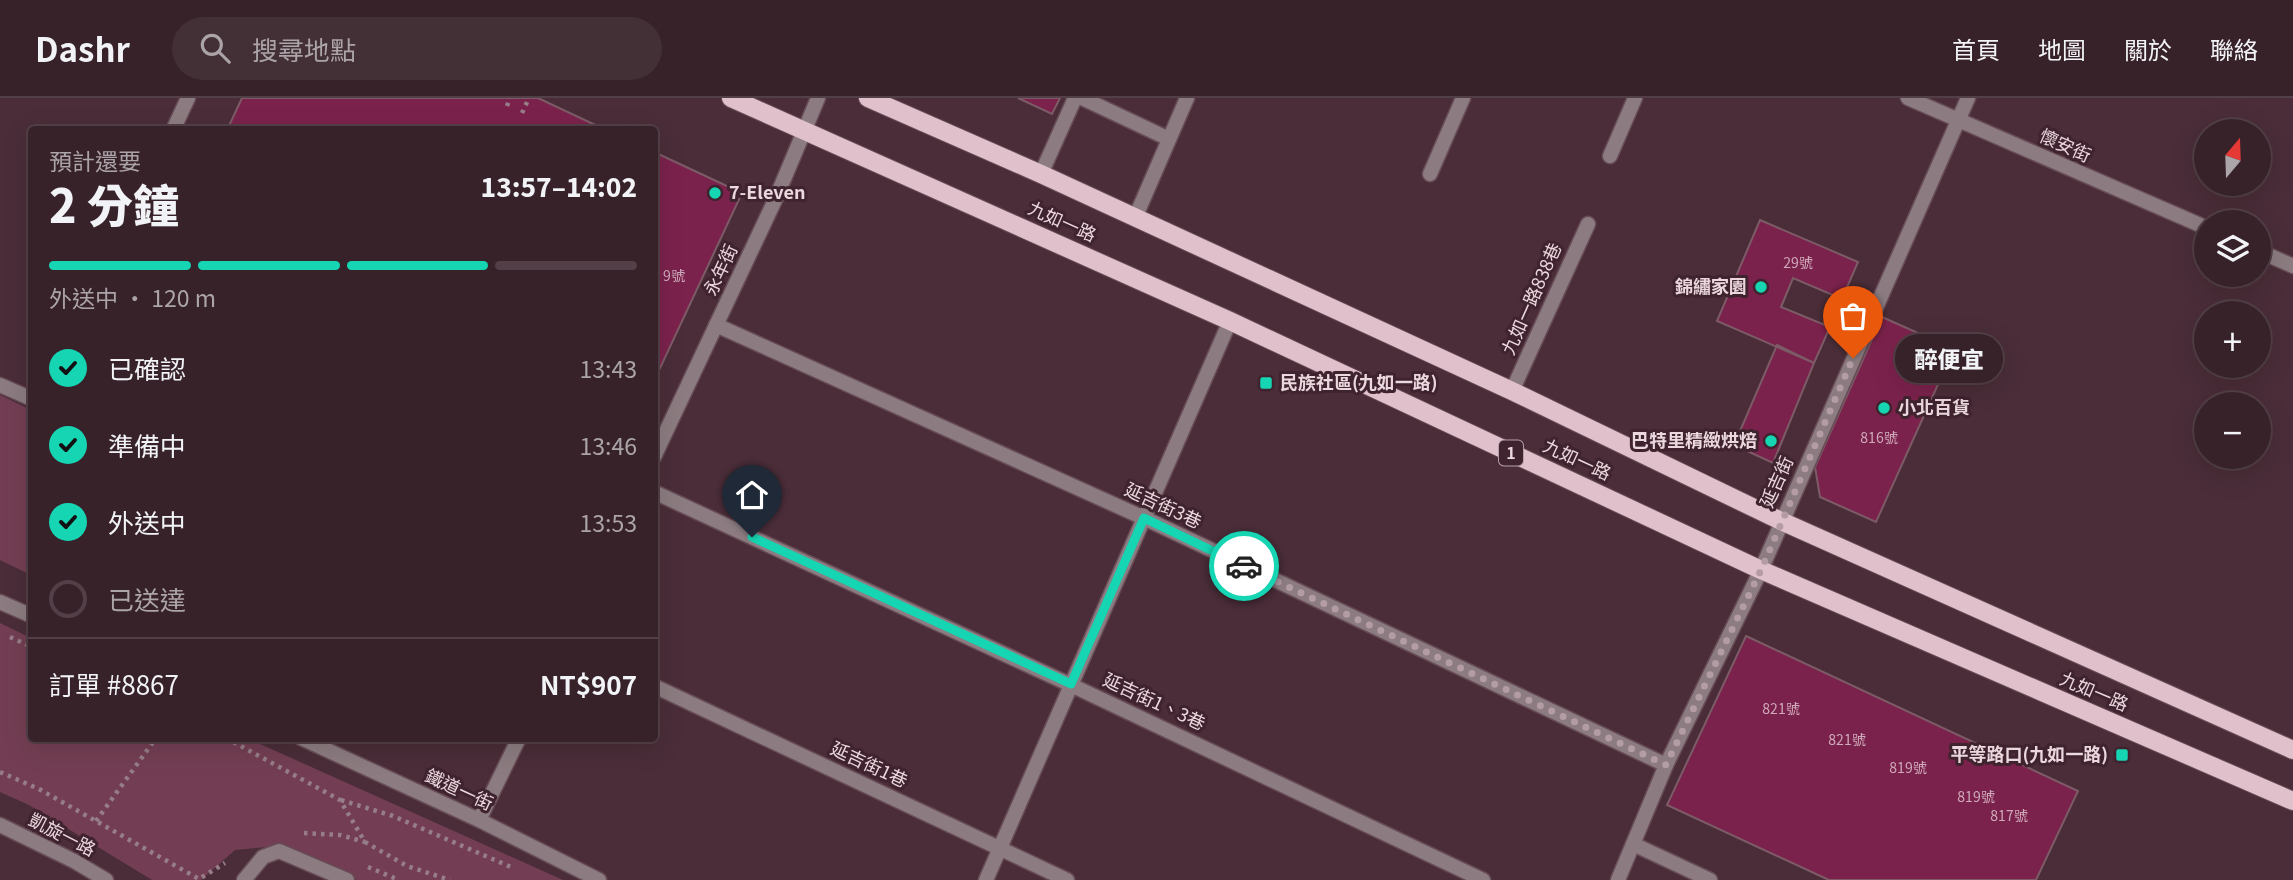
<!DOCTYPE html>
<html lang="zh-TW">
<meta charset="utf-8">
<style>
body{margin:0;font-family:Georgia,"Noto Sans TC",serif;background:#432f36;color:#f1f3f6;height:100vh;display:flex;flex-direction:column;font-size:26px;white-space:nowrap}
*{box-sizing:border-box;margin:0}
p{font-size:23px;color:#aba4a8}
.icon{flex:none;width:38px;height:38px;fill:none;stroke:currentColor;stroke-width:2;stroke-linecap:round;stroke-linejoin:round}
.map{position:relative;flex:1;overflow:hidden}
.details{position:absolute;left:28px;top:28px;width:630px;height:616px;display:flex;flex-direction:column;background:#38222a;border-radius:7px;box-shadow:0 7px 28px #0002,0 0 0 2px #523f47}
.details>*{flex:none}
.needle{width:46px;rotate:19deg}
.buttons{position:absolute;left:2194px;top:21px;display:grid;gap:14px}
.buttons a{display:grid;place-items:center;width:77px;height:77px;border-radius:50%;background:#38222a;box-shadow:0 7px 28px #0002,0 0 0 2px #523f47;font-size:35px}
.pin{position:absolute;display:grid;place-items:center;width:60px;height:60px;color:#fff;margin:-72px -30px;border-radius:50% 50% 50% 0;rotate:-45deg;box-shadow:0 0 7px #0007}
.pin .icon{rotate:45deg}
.courier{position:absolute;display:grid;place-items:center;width:70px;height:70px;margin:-35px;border:5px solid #16d5b3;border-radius:50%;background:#fff;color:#222;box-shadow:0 2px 9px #0007}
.bubble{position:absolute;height:49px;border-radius:24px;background:#38222a;box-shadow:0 7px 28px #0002,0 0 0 2px #523f47;font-size:23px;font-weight:800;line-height:49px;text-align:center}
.head em{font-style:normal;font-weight:800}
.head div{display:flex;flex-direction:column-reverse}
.head{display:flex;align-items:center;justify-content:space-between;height:119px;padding:0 21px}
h1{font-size:46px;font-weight:800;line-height:52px}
.bar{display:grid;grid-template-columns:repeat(4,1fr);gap:10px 7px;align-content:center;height:84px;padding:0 21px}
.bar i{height:9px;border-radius:5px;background:#523f47}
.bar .on{background:#16d5b3}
.bar p{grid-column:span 4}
.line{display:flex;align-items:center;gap:18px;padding:0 21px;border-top:2px solid #523f47}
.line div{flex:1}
ol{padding:0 21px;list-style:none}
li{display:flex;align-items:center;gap:21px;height:77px}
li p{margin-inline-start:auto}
li .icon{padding:7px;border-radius:50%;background:#16d5b3;color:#111;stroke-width:4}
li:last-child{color:#aba4a8}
li i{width:38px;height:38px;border:4px solid #523f47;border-radius:50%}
header{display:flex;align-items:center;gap:42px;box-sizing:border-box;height:98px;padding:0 35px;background:#38222a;border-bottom:2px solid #523f47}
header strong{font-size:33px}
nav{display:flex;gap:38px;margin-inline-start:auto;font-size:24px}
.search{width:490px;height:63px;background:#432f36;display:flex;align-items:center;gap:18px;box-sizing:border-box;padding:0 24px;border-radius:38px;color:#aba4a8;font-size:26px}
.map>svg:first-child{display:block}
.green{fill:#733e53}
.building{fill:#7b224c;stroke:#7c5b67;stroke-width:2}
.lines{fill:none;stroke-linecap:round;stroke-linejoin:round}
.lane-casing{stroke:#674c56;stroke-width:17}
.street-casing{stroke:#674c56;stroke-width:17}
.primary-casing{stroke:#674c56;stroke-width:20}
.path{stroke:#967d87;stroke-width:4.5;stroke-dasharray:3.5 5;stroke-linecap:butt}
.lane{stroke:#8c7c81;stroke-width:14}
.street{stroke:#8c7c81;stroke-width:14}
.primary{stroke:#e0c0cb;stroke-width:18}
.done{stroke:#b39ca4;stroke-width:7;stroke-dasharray:0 12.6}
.route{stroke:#16d5b3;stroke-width:9}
.poi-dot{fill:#16d5b3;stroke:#3f232e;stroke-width:2.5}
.labels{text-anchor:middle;stroke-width:6;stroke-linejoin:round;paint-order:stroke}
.number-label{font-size:14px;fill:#cfaaba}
.shield{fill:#3f232e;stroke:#b7a1a9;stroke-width:2}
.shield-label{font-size:16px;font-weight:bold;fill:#ebd7de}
.street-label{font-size:18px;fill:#ebd7de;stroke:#3f232e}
.poi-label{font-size:18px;font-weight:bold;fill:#ebd7de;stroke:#3f232e;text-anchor:start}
</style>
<header>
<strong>Dashr</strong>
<div class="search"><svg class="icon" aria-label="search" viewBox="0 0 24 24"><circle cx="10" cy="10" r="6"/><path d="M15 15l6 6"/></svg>搜尋地點</div>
<nav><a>首頁</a><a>地圖</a><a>關於</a><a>聯絡</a></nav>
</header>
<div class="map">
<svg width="2293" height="782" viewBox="0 0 2293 782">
<rect width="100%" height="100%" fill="#4a2d38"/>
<path class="green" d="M0 297 31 312V477L0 462Z
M0 525 31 540 32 640 249 641 563 782H357L277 748 235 752 201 782H152L29 707 0 694Z"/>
<path class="building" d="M242 0H538L606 32H227Z
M1018 0H1060L1052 16Z
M654 54 742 95 654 283Z
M1760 122 1858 164 1842 201 1793 180 1781 209 1830 229 1814 265 1717 223Z
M1882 219 1954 251 1876 424 1820 399 1815 369Z
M1777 247 1814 265 1773 365 1734 347Z
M1746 538 2078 693 2036 782H1829L1667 707Z"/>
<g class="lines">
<g class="lane-casing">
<path id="lane" d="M1082 0 1169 41
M1610 58 1635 0
M1041 76 1075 0
M1430 76 1463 0
M1135 120 1187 0
M716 227 1144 420 1666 667
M0 287 32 301
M1512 293 1588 126
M654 394 1071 587 1483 782
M654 588 1067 782
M1633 746 1710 782
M986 782 1230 223"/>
</g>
<g class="street-casing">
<path id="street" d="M1908 0 2207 130
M173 32 188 0
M2259 153 2293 168
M654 359 776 100 818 0
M0 504 32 518
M301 640 479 722 599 782
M479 722 519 640
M0 727 74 763 106 782
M244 782 263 759 279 753 347 782
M1618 782 1666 667 1761 472 1968 0"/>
</g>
<g class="primary-casing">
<path id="primary" d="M731 0 1230 223 1761 472 2293 703
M868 0 1041 76 1512 293 1781 423 2293 652"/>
</g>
<path class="path" d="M507 8 510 0
M522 15 529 0
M10 539 32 549
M226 640 340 702 365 744 407 768 450 782
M0 674 39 691 199 781 225 765
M341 702 393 718 511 769
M96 723 156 640
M304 735 340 737 365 744
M368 769 399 782"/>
<use href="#lane" class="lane"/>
<use href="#street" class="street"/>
<use href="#primary" class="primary"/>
</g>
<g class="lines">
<path class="done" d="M1244 468 1666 667 1761 472 1853 260"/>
<path class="route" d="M752 439 1071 586 1144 420 1244 468"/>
</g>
<g class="poi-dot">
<circle cx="715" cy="95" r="7"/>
<circle cx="1761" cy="189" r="7"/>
<rect x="1259" y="278" width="14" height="14" rx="3.5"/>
<circle cx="1884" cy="310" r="7"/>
<circle cx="1771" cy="343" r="7"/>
<rect x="2115" y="650" width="14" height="14" rx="3.5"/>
</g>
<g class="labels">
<g class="number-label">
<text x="1798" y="170">29號</text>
<text x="674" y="183">9號</text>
<text x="1879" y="345">816號</text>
<text x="1781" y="616">821號</text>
<text x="1847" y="647">821號</text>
<text x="1908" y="675">819號</text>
<text x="1976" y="704">819號</text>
<text x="2009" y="723">817號</text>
</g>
<rect class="shield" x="1499" y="342.5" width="24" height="25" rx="5"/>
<g class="shield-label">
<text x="1511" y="361">1</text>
</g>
<g class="street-label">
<text transform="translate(2065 48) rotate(24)" y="6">懷安街</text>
<text transform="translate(1062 124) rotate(24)" y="6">九如一路</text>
<text transform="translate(721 172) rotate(-65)" y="6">永年街</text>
<text transform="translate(1532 201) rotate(-66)" y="6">九如一路838巷</text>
<text transform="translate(1577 362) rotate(25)" y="6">九如一路</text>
<text transform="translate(1777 384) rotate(-66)" y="6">延吉街</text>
<text transform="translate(1163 408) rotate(25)" y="6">延吉街3巷</text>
<text transform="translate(2094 594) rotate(23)" y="6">九如一路</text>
<text transform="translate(1154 604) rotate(25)" y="6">延吉街1、3巷</text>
<text transform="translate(869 667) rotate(25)" y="6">延吉街1巷</text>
<text transform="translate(459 692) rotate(25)" y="6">鐵道一街</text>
<text transform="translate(62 737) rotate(27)" y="6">凱旋一路</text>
</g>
<g class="poi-label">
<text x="729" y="101">7-Eleven</text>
<text x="1747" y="195" text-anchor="end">錦繡家園</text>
<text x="1280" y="291">民族社區(九如一路)</text>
<text x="1898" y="316">小北百貨</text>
<text x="1757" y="349" text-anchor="end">巴特里精緻烘焙</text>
<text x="2108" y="663" text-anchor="end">平等路口(九如一路)</text>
</g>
</g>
</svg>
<div class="buttons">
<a><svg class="needle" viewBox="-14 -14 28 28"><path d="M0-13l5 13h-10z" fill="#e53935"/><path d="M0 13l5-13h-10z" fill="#aba4a8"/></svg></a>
<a><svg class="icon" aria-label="layers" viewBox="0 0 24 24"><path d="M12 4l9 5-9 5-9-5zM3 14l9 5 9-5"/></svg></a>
<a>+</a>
<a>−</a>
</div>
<div class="pin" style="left:1853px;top:260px;background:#ea580c"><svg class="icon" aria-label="bag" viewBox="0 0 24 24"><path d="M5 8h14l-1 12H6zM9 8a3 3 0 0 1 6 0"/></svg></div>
<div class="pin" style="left:752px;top:439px;background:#1f2937"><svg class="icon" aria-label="home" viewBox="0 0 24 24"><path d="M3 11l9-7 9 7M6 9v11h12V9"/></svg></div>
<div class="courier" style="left:1244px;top:468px"><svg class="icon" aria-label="car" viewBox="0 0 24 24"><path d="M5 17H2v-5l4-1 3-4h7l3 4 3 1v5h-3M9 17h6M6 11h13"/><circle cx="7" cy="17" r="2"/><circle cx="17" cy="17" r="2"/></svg></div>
<div class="bubble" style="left:1895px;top:236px;width:108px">醉便宜</div>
<section class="details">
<div class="head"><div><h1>2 分鐘</h1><p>預計還要</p></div><em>13:57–14:02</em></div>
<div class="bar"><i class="on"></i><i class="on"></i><i class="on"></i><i></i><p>外送中 · 120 m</p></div>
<ol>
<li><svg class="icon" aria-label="check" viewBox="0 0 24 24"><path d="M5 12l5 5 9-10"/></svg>已確認<p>13:43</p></li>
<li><svg class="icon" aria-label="check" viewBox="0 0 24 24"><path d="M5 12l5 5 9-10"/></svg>準備中<p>13:46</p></li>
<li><svg class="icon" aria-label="check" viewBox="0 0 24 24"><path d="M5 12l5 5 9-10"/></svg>外送中<p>13:53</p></li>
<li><i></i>已送達</li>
</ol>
<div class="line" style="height:91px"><div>訂單 #8867</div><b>NT$907</b></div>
</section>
</div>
